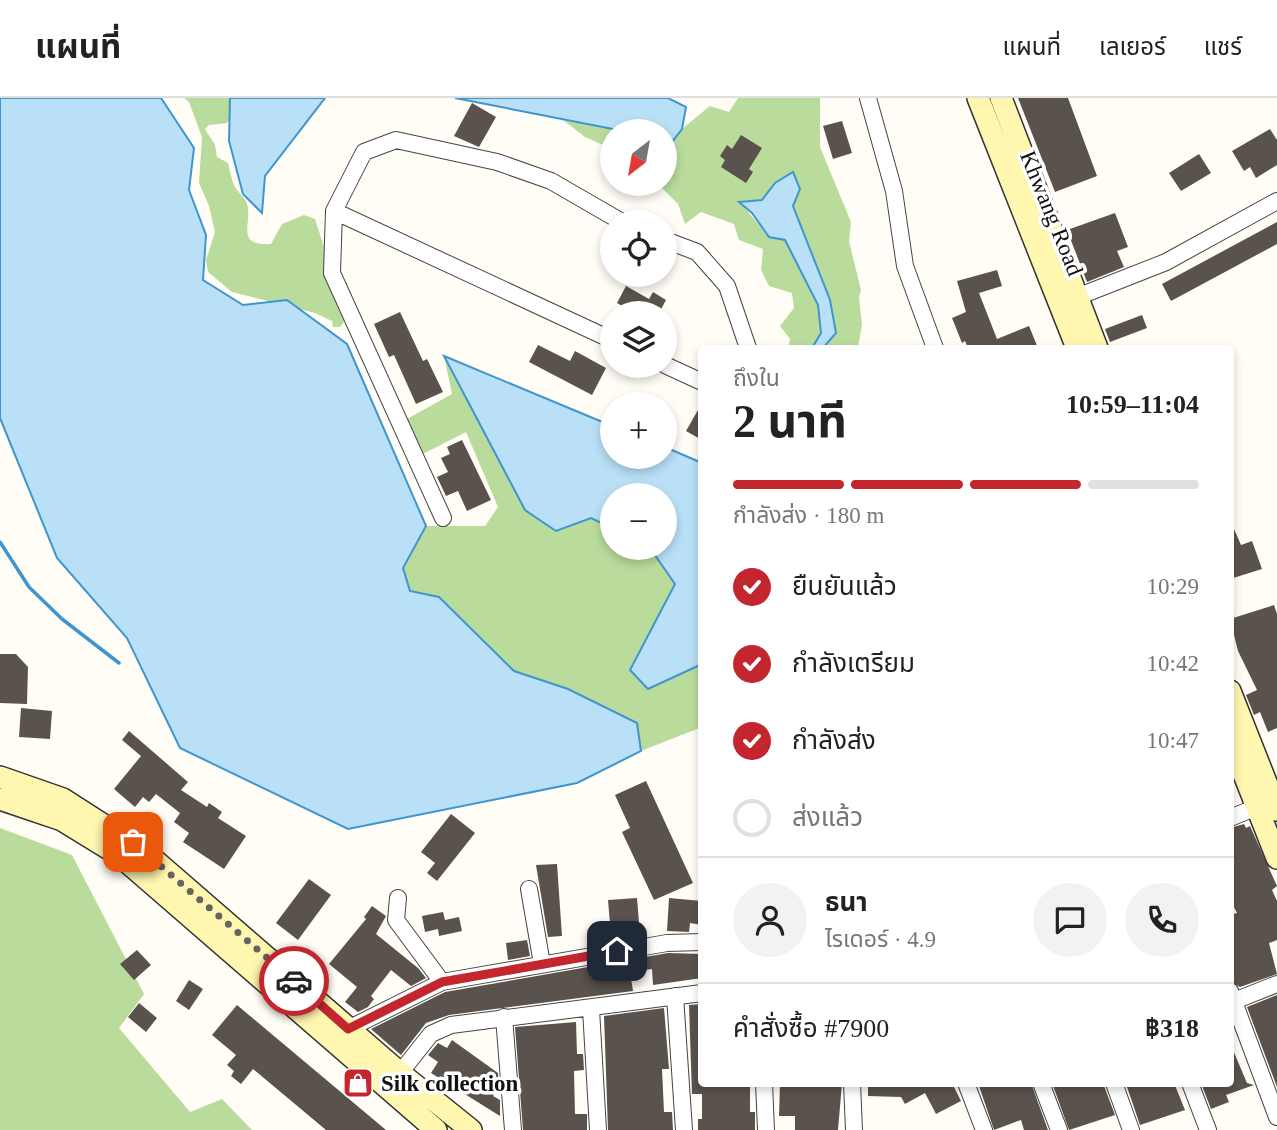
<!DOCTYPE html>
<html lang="th">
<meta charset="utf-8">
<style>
body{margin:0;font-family:"Times New Roman","Noto Sans Thai",serif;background:#f2f2f2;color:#222;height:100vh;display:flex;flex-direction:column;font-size:26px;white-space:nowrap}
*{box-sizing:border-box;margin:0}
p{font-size:23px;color:#767676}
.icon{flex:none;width:38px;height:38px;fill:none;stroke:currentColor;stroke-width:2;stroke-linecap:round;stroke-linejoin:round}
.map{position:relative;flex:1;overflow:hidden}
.side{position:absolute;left:698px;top:247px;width:536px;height:742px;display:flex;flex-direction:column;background:#fff;border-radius:7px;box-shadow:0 4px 10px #0003}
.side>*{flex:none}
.needle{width:46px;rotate:211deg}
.buttons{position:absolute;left:600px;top:21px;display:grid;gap:14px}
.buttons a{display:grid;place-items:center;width:77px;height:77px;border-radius:50%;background:#fff;box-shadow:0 4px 10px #0003;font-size:35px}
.pin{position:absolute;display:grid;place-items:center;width:60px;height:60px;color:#fff;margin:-30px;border-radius:14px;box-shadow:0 4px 10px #0006}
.courier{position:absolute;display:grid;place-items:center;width:70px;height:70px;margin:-35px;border:5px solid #c4262e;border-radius:50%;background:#fff;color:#222;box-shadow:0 2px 9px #0007}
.headline em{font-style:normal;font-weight:700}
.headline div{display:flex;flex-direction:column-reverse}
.headline{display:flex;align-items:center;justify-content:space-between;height:119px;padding:0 35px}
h1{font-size:46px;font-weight:700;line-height:52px}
.bar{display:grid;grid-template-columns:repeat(4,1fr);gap:10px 7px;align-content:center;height:84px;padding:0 35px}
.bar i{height:9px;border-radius:5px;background:#e0e0e0}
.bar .on{background:#c4262e}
.bar p{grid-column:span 4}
.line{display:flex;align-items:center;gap:18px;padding:0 35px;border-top:2px solid #e0e0e0}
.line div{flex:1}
.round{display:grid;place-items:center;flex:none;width:74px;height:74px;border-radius:37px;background:#f2f2f2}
ol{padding:0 35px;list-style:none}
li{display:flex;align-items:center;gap:21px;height:77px}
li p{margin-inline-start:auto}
li .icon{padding:7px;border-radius:50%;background:#c4262e;color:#fff;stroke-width:4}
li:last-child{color:#767676}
li i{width:38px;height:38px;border:4px solid #e0e0e0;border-radius:50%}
header{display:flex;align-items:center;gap:42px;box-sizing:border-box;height:98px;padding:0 35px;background:#fff;border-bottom:2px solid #e0e0e0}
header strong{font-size:33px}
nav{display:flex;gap:38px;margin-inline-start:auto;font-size:24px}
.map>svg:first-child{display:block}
.forest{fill:#b9dc9c}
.water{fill:#b9e0f7;stroke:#3f96cf;stroke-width:2}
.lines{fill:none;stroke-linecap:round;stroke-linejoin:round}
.stream{stroke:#3f96cf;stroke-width:3.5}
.building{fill:#5a524d}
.street-casing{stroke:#444;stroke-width:18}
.secondary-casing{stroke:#333;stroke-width:24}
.street{stroke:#fff;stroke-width:16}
.secondary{stroke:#fff6b0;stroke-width:21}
.done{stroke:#646461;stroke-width:7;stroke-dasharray:0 12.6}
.route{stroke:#c4262e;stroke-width:9}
.labels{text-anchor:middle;stroke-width:7;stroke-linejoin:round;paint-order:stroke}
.street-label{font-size:23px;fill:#111;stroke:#fff}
.poi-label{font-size:23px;font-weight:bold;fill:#111;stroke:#fff;text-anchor:start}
</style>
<header>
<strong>แผนที่</strong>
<nav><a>แผนที่</a><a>เลเยอร์</a><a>แชร์</a></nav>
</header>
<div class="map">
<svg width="1277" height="1032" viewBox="0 0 1277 1032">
<rect width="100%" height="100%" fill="#fffdf5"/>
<path class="forest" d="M184 0H236L237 11 227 25 209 27 205 31 215 47 217 59 228 65C230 72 231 80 234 87 237 94 245 99 247 106 253 125 234 148 271 146L282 126 304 117 315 121 347 220 340 229H333L332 223 315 215 232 194 208 174 206 162 215 134 209 108 199 85 202 39 189 4Z
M738 0H820V49L851 124 849 143 861 192 859 200 862 226 858 250H823L836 235 830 202 793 107 800 91 775 85 762 102 740 104 769 139 785 142 818 207 821 235 812 250H788L790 241 780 228 794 210 792 195 769 188 761 172 763 151 739 142 734 126 701 114 685 126 678 106 658 86H665V53L682 31 710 8 729 14Z
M563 22 622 33H623H612V51L585 39Z
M444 258 525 412 556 433 591 420 612 430V450H650L675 486 630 572 648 591 702 566V629L641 653 636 625 568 591 514 573 440 499 410 493 403 471 426 428H485L498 409 466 334 423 356 407 321 452 296Z
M0 730 72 757 144 896 119 930 190 1014 222 1001 252 1032H0Z"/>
<path class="water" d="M0 0H161L194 50 189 92 206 137 203 182 243 207 287 202 347 246 426 428 403 470 410 493 439 499 514 573 568 591 637 625 641 653 577 685 348 731 180 650 127 540 57 460 0 320Z
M230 0H325L265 78 262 115 243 96 229 43Z
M455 0H668L686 9 682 31 665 53V33H623Z
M793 74 800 91 793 108 830 202 836 235 823 250H812L821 235 818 207 785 142 769 139 752 115 739 104 762 102 775 85Z
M444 258 612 328V359H665V349L702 365V566L648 591 630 572 675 486 650 450H665V397H612V430L591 420 556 433 525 412Z"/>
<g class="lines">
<path class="stream" d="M0 444 29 489 62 521 119 565"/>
</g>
<path class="building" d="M1018 0H1068L1097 78 1055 94Z
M472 5 496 19 479 49 454 38Z
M842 23 852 55 833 61 823 28Z
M1270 31 1277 42V67L1256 80 1250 69 1244 73 1232 53Z
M741 37 762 50 749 71 753 74 746 85 721 69 725 62 720 58 727 47 732 51Z
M1199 56 1211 75 1181 93 1169 75Z
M1115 115 1128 149 1117 153 1124 169 1087 184 1067 132Z
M1277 124V146L1171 203 1162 186Z
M997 172 1002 188 979 195 997 241 1029 228 1038 250H968L965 243 962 245 952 220 966 214 957 183Z
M626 188 649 201 653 194 666 202 659 215H635L617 205Z
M400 214 423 263 427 261 443 294 416 306 394 257 389 259 374 226Z
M1142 217 1147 230 1110 244 1105 231Z
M538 247 570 263 575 253 606 270 592 297 529 264Z
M702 305V342L686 333Z
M462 342 491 402 467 413 458 393 446 398 437 379 448 374 441 360 450 356 447 349Z
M1230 422 1241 447 1252 443 1262 471 1230 481Z
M1274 507 1277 516V630L1268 634 1260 614 1254 617 1246 597 1257 592 1238 553 1230 521Z
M0 556H16L28 569 27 606 0 605Z
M21 610 52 613 50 641 19 639Z
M129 633 188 684 181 692 207 709 209 705 222 714 218 720 246 738 224 771 183 744 189 735 174 724 180 715 156 696 149 704 143 699 135 709 114 691 141 658 122 642Z
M646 683 693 785 654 802 622 734 630 730 615 697Z
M451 716 475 735 437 783 427 775 435 765 421 754Z
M1244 726 1246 730 1250 728 1277 788 1272 792 1277 803V842L1269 845 1277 876 1240 889 1230 883V817L1237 815 1230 801V730Z
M557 766 562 838 548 839 536 767Z
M309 781 331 797 298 842 276 825Z
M637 800 640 836 611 838 608 802Z
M669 800 702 803V827L690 825 689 834 667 833Z
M372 808 386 818 376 836 418 870 426 880 411 888 391 872 371 898 374 901 368 909 358 914 345 904 357 889 329 866 366 821 364 819Z
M443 814 445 822 459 819 462 833 439 838 438 831 425 834 422 818Z
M527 842 530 858 508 862 506 845Z
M137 852 151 867 134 882 120 866Z
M668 855 702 856V880L653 887 652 871 630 874 633 893 449 917 426 925 401 957 371 931 445 894Z
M189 882 203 891 189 912 176 903Z
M1277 897V989L1247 909Z
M139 905 157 920 146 934 128 919Z
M702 906V985H750V1014H755V1032H698V1021H702V996H692L689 907Z
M237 907 386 1032H326L253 971 241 986 231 978 234 973 227 967 236 957 212 937Z
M664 910 669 971H662L664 1014H672L673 1032H608L604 918Z
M576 924 577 956H583L584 972 574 973 575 1016H587V1032H523L515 929Z
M452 942 498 975 499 989 493 998 500 1002V1018L431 975 438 964 428 957 438 945 447 950Z
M1230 945 1247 985 1254 987 1226 997 1229 1004 1211 1011 1201 985H1230Z
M780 985H842L838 1032H795V1018H779Z
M868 985H952L961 1003 936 1016 925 995 905 1006 901 999 868 998Z
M978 985H1031L1048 1032H1024L1021 1022 994 1032Z
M1052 985H1103L1115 1017 1069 1032Z
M1174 985 1185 1012 1140 1027 1126 986Z"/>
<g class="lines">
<g class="street-casing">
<path id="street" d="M868 0 894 93 905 168 935 250
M334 113 612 242
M665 142 697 154 727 188 748 250
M1077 199 1166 164 1277 103
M665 267 702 284
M443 420 332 175 334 113 364 54 396 42 497 64 551 83 622 124
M1230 720 1264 706
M529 791 542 866
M398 800 396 822 442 884
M1230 893 1277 1019
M675 898 684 1032
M1234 903 1277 886
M591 911 598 1032
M504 919 513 1032
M348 931 442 884 667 845 702 844
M400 975 431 936 451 927 702 895
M764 985 766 1032
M852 985 854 1032
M966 985 984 1032
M1041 985 1059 1032
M1114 985 1131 1032
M1190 985 1208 1032"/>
</g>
<g class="secondary-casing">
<path id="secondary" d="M978 0 1077 250
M1001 0 1097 250
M1230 593 1277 712
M1230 641 1277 760
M0 679 63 701 144 753 400 975 471 1032
M0 701 62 722 119 757 436 1032"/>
</g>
<use href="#street" class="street"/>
<use href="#secondary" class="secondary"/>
</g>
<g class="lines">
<path class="done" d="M133 744 294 883"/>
<path class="route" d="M294 883 348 931 442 884 617 853"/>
</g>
<defs>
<g id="shop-square" transform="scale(1.575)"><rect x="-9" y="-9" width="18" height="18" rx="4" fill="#c4262e" stroke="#fff"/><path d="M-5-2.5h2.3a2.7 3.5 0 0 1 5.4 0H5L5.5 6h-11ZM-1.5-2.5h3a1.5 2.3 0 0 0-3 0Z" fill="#fff"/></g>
</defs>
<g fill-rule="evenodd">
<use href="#shop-square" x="358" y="985"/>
</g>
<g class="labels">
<g class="street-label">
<text transform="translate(1052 115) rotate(68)" y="8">Khwang Road</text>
</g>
<g class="poi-label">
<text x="381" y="993">Silk collection</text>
</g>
</g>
</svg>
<div class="buttons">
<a><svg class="needle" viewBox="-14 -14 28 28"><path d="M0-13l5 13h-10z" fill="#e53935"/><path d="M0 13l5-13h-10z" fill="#767676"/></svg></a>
<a><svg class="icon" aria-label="locate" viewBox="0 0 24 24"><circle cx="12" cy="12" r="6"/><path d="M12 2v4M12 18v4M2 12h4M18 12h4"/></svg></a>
<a><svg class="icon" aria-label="layers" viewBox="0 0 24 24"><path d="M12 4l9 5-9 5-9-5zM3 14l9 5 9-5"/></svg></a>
<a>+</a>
<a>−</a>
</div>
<div class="pin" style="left:133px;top:744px;background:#ea580c"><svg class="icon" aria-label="bag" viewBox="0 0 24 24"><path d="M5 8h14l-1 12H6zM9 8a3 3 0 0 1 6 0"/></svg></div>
<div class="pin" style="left:617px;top:853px;background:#1f2937"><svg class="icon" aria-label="home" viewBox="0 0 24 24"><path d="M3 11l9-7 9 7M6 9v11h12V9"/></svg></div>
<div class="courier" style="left:294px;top:883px"><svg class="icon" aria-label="car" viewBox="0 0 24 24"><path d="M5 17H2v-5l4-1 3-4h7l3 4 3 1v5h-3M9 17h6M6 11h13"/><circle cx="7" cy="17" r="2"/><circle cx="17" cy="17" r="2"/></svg></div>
<section class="side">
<div class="headline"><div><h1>2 นาที</h1><p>ถึงใน</p></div><em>10:59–11:04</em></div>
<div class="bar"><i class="on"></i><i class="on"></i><i class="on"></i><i></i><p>กำลังส่ง · 180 m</p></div>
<ol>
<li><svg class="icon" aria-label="check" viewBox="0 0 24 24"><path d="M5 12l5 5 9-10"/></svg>ยืนยันแล้ว<p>10:29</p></li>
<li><svg class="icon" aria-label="check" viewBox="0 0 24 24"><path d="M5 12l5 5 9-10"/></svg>กำลังเตรียม<p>10:42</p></li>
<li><svg class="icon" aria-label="check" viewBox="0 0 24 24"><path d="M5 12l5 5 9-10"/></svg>กำลังส่ง<p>10:47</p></li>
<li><i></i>ส่งแล้ว</li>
</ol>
<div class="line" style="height:126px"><a class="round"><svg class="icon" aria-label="person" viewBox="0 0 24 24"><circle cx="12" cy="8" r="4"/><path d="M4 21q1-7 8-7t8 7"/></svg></a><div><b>ธนา</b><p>ไรเดอร์ · 4.9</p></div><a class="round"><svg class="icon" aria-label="chat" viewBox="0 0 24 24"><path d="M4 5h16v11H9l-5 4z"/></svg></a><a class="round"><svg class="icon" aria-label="phone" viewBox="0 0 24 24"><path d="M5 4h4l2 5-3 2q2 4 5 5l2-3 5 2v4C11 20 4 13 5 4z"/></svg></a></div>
<div class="line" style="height:91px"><div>คำสั่งซื้อ #7900</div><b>฿318</b></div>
</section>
</div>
